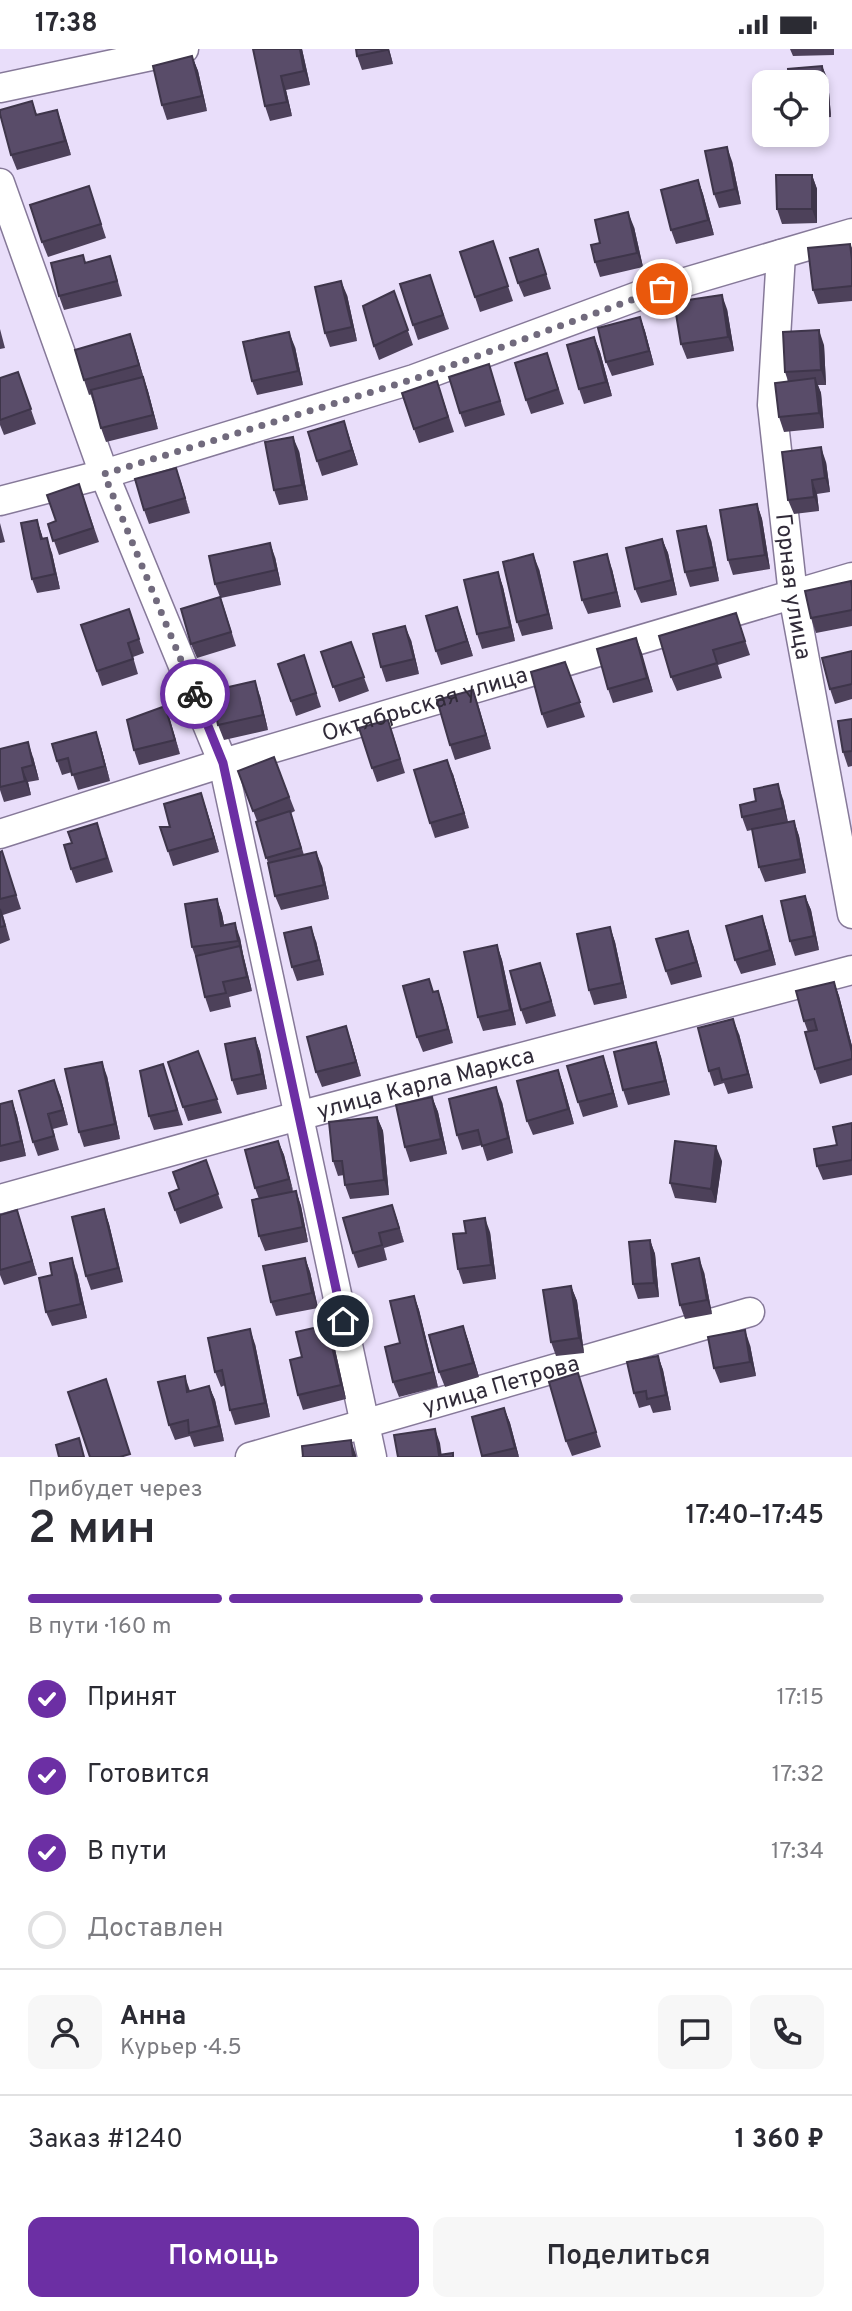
<!DOCTYPE html>
<html lang="ru">
<meta charset="utf-8">
<style>
body{margin:0;font-family:Overpass,sans-serif;background:#f7f7f7;color:#2b2b33;height:100vh;display:flex;flex-direction:column;font-size:26px;white-space:nowrap}
*{box-sizing:border-box;margin:0}
p{font-size:23px;color:#7c7c81}
.icon{flex:none;width:38px;height:38px;fill:none;stroke:currentColor;stroke-width:2;stroke-linecap:round;stroke-linejoin:round}
.map{position:relative;height:1408px;overflow:hidden}
.drawer{display:flex;flex-direction:column;background:#fff;flex:1}
.drawer>*{flex:none}
.controls{position:absolute;left:752px;top:21px;display:grid;gap:14px}
.controls a{display:grid;place-items:center;width:77px;height:77px;border-radius:14px;background:#fff;box-shadow:0 4px 10px #0003;font-size:35px}
.pin{position:absolute;display:grid;place-items:center;width:60px;height:60px;color:#fff;margin:-30px;border:4px solid #fff;border-radius:50%;box-shadow:0 2px 7px #0007}
.courier{position:absolute;display:grid;place-items:center;width:70px;height:70px;margin:-35px;border:5px solid #6c2fa4;border-radius:50%;background:#fff;color:#222;box-shadow:0 2px 9px #0007}
.head em{font-style:normal;font-weight:600}
.head div{display:flex;flex-direction:column-reverse}
.head{display:flex;align-items:center;justify-content:space-between;height:119px;padding:0 28px}
h1{font-size:46px;font-weight:600;line-height:52px}
.bar{display:grid;grid-template-columns:repeat(4,1fr);gap:10px 7px;align-content:center;height:84px;padding:0 28px}
.bar i{height:9px;border-radius:5px;background:#e1e1e2}
.bar .selected{background:#6c2fa4}
.bar p{grid-column:span 4}
.line{display:flex;align-items:center;gap:18px;padding:0 28px;border-top:2px solid #e1e1e2}
.line div{flex:1}
.round{display:grid;place-items:center;flex:none;width:74px;height:74px;border-radius:14px;background:#f7f7f7}
ol{padding:0 28px;list-style:none}
li{display:flex;align-items:center;gap:21px;height:77px}
li p{margin-inline-start:auto}
li .icon{padding:7px;border-radius:50%;background:#6c2fa4;color:#fff;stroke-width:4}
li:last-child{color:#7c7c81}
li i{width:38px;height:38px;border:4px solid #e1e1e2;border-radius:50%}
.cta{display:flex;gap:14px;margin-top:auto;padding:14px 28px}
.cta a{flex:1;height:80px;border-radius:14px;background:#6c2fa4;color:#fff;font-size:28px;font-weight:600;line-height:80px;text-align:center}
.cta a+a{background:#f7f7f7;color:#2b2b33}
.status{display:flex;justify-content:space-between;align-items:center;height:49px;padding:0 35px;background:#fff;direction:ltr}
.status svg{height:19px;fill:currentColor}
.map>svg:first-child{display:block}
.lines{fill:none;stroke-linecap:round;stroke-linejoin:round}
.street-casing{stroke:#867999;stroke-width:31}
.street{stroke:#fff;stroke-width:28}
.wall{fill:#4d415a}
.shaded-wall{fill:#3e354a}
.building{fill:#594c69;stroke:#3e354a;stroke-width:2}
.done{stroke:#716a7d;stroke-width:7;stroke-dasharray:0 12.6}
.route{stroke:#6c2fa4;stroke-width:9}
.labels{text-anchor:middle;stroke-width:7;stroke-linejoin:round;paint-order:stroke}
.street-label{font-size:23px;fill:#312b39;stroke:#e9defa}
</style>
<div class="status"><b>17:38</b><svg viewBox="0 0 49 12"><path d="M0 12V9h3v3zM5 12V6h3v6zM10 12V3h3v9zM15 12V0h3v12zM26 1h20v11H26zM47 4h2v5h-2z"/></svg></div>
<div class="map">
<svg width="852" height="1408" viewBox="0 0 852 1408">
<rect width="100%" height="100%" fill="#e9defa"/>
<g class="lines">
<g class="street-casing">
<g id="street">
<path d="M0 39 184 0"/>
<path d="M0 134 104 425 223 714 372 1408"/>
<path id="s1" d="M781 205 772 356 793 546 852 865"/>
<path d="M0 452 104 425 414 330 638 247 852 184"/>
<path id="s2" d="M0 785 223 714 852 528"/>
<path id="s3" d="M0 1150 298 1067 852 921"/>
<path id="s4" d="M250 1408 750 1263"/>
</g>
</g>
<use href="#street" class="street"/>
</g>
<path class="wall" d="M253 0H302L310 36 286 41 292 67 270 72 265 57Z
M389 0 393 15 362 21 357 7Z
M790 0H834V6L793 7Z
M192 7 198 22 207 62 167 71 162 56Z
M822 17 828 31 831 68 817 69V33Z
M32 52 37 66 57 61 71 106 17 121 11 106Z
M732 112 741 155 719 159 714 145Z
M812 126 817 140V174L782 175 777 160Z
M698 131 703 145 714 186 676 195 671 181Z
M89 137 106 189 48 208 42 193Z
M634 178 643 218 600 228 595 213 600 194Z
M493 192 513 252 480 263 460 203Z
M850 195 852 199V252L818 255 813 241Z
M83 206 85 214 110 207 115 222 122 247 64 261 59 247Z
M543 214 551 240 524 248 518 234Z
M430 226 449 280 418 291 413 276Z
M394 242 413 296 379 311 374 297Z
M347 246 357 292 330 298 325 284Z
M727 260 734 302 687 310 681 295Z
M640 268 645 282 654 316 612 327 606 313Z
M0 280 5 299 0 300Z
M130 285 148 342 158 380 106 393 101 379 92 345 89 346 84 331Z
M594 288 600 303 612 347 584 355 579 340Z
M824 296 826 336H818L821 344 824 379 784 383 779 368 788 332 785 323Z
M295 298 303 336 257 346 252 332Z
M547 304 564 355 531 365 526 351Z
M489 315 505 366 465 378 460 364Z
M18 323 36 375 4 386 0 376V329Z
M442 347 454 383 419 394 414 380Z
M344 372 358 416 322 427 317 412Z
M299 402 308 451 279 456 274 441Z
M826 413 830 443 817 445 819 462 794 465 788 451Z
M176 419 190 464 149 475 144 461Z
M79 435 99 493 59 506 48 475 56 472Z
M757 455 762 470 770 520 733 526 728 511Z
M37 471 43 490 52 504 60 540 37 544 32 530Z
M0 474 5 493 0 494Z
M662 490 668 504 677 546 641 554 635 540Z
M711 491 719 532 690 538 685 523Z
M275 508 281 536 221 549 236 597 197 609 191 595 220 548 215 535Z
M539 520 553 580 522 587 517 573Z
M612 520 621 558 588 565 582 551Z
M498 523 503 538 515 592 482 600 477 585Z
M852 535V577L816 584 811 569Z
M457 558 473 607 441 616 436 602Z
M129 560 144 604 133 608 138 625 102 637 81 576Z
M736 564 750 606 718 616 722 629 677 642 671 628Z
M636 589 653 643 613 654 608 640Z
M411 591 419 625 386 633 381 618Z
M351 593 369 642 339 653 321 603Z
M852 602V650L835 655 830 640Z
M304 606 321 658 296 667 278 615Z
M565 613 585 668 547 679 542 665Z
M473 641 491 700 455 711 450 696Z
M260 647 268 681 224 691 218 676Z
M165 657 180 705 139 716 134 701Z
M852 670V717L848 718 843 703Z
M393 685 405 724 377 733 372 719Z
M101 698 110 732 78 741 72 723 62 726 57 712Z
M0 700 33 708 39 731 28 733 31 746 4 753 0 741Z
M274 708 295 762 291 764 304 806 322 817 329 850 281 861 275 847 268 814 256 773 257 772 238 722Z
M453 725 469 779 435 789 430 774Z
M783 750 788 773 794 772 799 787 806 824 765 833 759 818 752 781 747 782 742 768Z
M206 759 219 803 173 817 168 802 170 778Z
M102 788 113 823 76 834 71 820Z
M2 802 21 860 3 866 10 891 0 895V803Z
M805 847 811 861 819 901 795 907 790 892Z
M217 850 222 865 224 876 240 889 243 905 252 942 229 948 231 958 210 963 205 948 197 912 192 898Z
M762 867 767 882 776 916 741 925 735 911Z
M610 878 615 893 627 949 594 956 589 941Z
M316 892 324 926 297 932 292 918Z
M497 896 502 911 516 976 483 982 478 968Z
M693 896 702 928 671 936 666 922Z
M540 914 556 967 526 975 521 961Z
M834 933 839 947 852 997V1026L820 1035 815 1020 808 983 804 972Z
M438 942 453 994 423 1003 417 988 434 943Z
M739 985 753 1039 728 1045 724 1034 714 1037 709 1022Z
M255 989 260 1003 267 1040 237 1046 232 1031Z
M351 992 361 1027 322 1038 316 1023Z
M656 993 661 1008 670 1046 628 1056 623 1041Z
M558 1021 563 1035 574 1075 533 1086 527 1072Z
M608 1021 618 1058 583 1068 578 1053Z
M107 1027 120 1090 84 1098 79 1083Z
M168 1030 183 1076 154 1081 149 1067Z
M60 1046 68 1076 53 1080 59 1101 38 1107 33 1093Z
M432 1048 438 1063 447 1105 410 1113 405 1098Z
M217 1050 222 1064 188 1072 183 1058Z
M12 1052 17 1067 26 1107 0 1113V1055Z
M502 1053 513 1104 487 1112 482 1096 462 1101 457 1086Z
M377 1068 383 1082 389 1146 350 1150 345 1136 344 1126 338 1127 333 1112Z
M852 1074V1126L823 1131 817 1117 837 1096Z
M278 1092 284 1106 293 1143 296 1142 301 1157 308 1193 265 1202 259 1187V1150L255 1139Z
M206 1111 223 1159 180 1175 169 1144 179 1140Z
M722 1112 716 1154 675 1149 670 1134Z
M392 1156 404 1193 384 1199 387 1211 358 1219 353 1204Z
M104 1160 109 1175 123 1233 91 1241 86 1227Z
M17 1161 37 1226 4 1236 0 1226V1166Z
M490 1183 496 1230 463 1235 458 1220Z
M650 1191 655 1205 659 1248 638 1250 633 1235Z
M305 1209 310 1223 318 1259 276 1267 271 1253Z
M704 1223 712 1265 685 1270 680 1256Z
M77 1224 87 1269 52 1277 46 1263Z
M571 1237 577 1252 584 1304 556 1307 551 1293Z
M414 1247 419 1261 438 1338 399 1348 393 1333 400 1294Z
M463 1277 468 1291 479 1328 445 1338 439 1323Z
M333 1291 346 1350 303 1361 298 1346 302 1308Z
M255 1295 270 1368 235 1376 230 1361 225 1336 221 1338 215 1323Z
M750 1296 756 1327 720 1334 714 1319Z
M658 1307 663 1321 671 1361 653 1364 650 1356 639 1359 634 1344Z
M578 1324 601 1398 572 1407 566 1392Z
M209 1337 215 1351 224 1392 194 1398 190 1387 175 1391 169 1376 190 1342Z
M504 1359 510 1374 519 1408H482L472 1368Z"/>
<path class="shaded-wall" d="M300 0H302L310 36 304 22Z
M387 0H389L393 15Z
M192 7 198 22 207 62 202 47Z
M822 17 828 31 831 68 826 53Z
M281 27 286 41 292 67 287 53Z
M57 61 62 75 71 106 65 92Z
M727 98 732 112 741 155 735 140Z
M812 126 817 140V174L812 160Z
M698 131 703 145 714 186 708 171Z
M628 163 634 178 643 218 637 204Z
M341 232 347 246 357 292 352 278Z
M722 246 727 260 734 302 728 288Z
M640 268 645 282 654 316 649 302Z
M819 281 824 296 826 336 821 321Z
M289 283 295 298 303 336 298 322Z
M130 285 135 299 144 330 139 316Z
M594 288 600 303 612 347 606 333Z
M143 328 148 342 158 380 153 366Z
M815 329 821 344 824 379 819 364Z
M344 372 349 387 358 416 352 401Z
M293 388 299 402 308 451 302 436Z
M821 398 826 413 830 443 825 429Z
M176 419 181 433 190 464 185 449Z
M812 431 817 445 819 462 814 448Z
M757 455 762 470 770 520 765 506Z
M37 471 42 486 46 505 41 490Z
M706 477 711 491 719 532 714 518Z
M47 489 52 504 60 540 55 525Z
M662 490 668 504 677 546 672 531Z
M270 494 275 508 281 536 276 521Z
M533 505 539 520 553 580 548 565Z
M607 505 612 520 621 558 616 543Z
M498 523 503 538 515 592 510 578Z
M457 558 462 572 473 607 467 592Z
M405 577 411 591 419 625 414 610Z
M636 589 642 604 653 643 647 629Z
M255 632 260 647 268 681 263 666Z
M473 641 478 655 491 700 486 686Z
M165 657 170 671 180 705 175 691Z
M96 683 101 698 110 732 105 717Z
M28 693 33 708 39 731 33 716Z
M447 711 453 725 469 779 464 764Z
M22 719 28 733 31 746 25 732Z
M778 735 783 750 788 774 783 759Z
M201 744 206 759 219 803 214 789Z
M794 772 799 787 806 824 801 810Z
M316 803 322 817 329 850 324 836Z
M805 847 811 861 819 901 814 887Z
M217 850 222 865 227 891 221 877Z
M762 867 767 882 776 916 770 901Z
M235 874 240 889 243 905 252 942 247 928 238 892Z
M311 878 316 892 324 926 319 911Z
M610 878 615 893 627 949 622 934Z
M688 882 693 896 702 928 696 913Z
M497 896 502 911 516 976 510 961Z
M540 914 545 928 556 967 551 952Z
M834 933 839 947 852 997V1003Z
M438 942 443 956 453 994 448 980Z
M733 970 739 985 753 1039 748 1025Z
M346 977 351 992 361 1027 356 1013Z
M255 989 260 1003 267 1040 262 1025Z
M656 993 661 1008 670 1046 665 1032Z
M603 1007 608 1021 618 1058 613 1044Z
M102 1013 107 1027 120 1090 115 1075Z
M558 1021 563 1035 574 1075 568 1060Z
M54 1031 60 1046 68 1076 63 1061Z
M496 1038 502 1053 513 1104 508 1089Z
M432 1048 438 1063 447 1105 441 1090Z
M12 1052 17 1067 26 1107 21 1092Z
M377 1068 383 1082 389 1146 384 1131Z
M278 1092 284 1106 294 1145 289 1130Z
M716 1097 722 1112 716 1154 711 1140Z
M296 1142 301 1157 308 1193 303 1178Z
M392 1156 397 1170 404 1193 399 1179Z
M104 1160 109 1175 123 1233 118 1219Z
M17 1161 22 1176 37 1226 32 1212Z
M485 1169 490 1183 496 1230 491 1216Z
M650 1191 655 1205 659 1248 654 1234Z
M72 1209 77 1224 87 1269 81 1255Z
M305 1209 310 1223 318 1259 312 1244Z
M699 1209 704 1223 712 1265 707 1251Z
M571 1237 577 1252 584 1304 579 1289Z
M414 1247 419 1261 438 1338 433 1323Z
M327 1276 333 1291 346 1350 341 1336Z
M463 1277 468 1291 479 1328 473 1314Z
M250 1280 255 1295 270 1368 265 1354Z
M745 1281 750 1296 756 1327 750 1313Z
M658 1307 663 1321 671 1361 666 1346Z
M185 1327 190 1342 187 1343Z
M209 1337 215 1351 224 1392 219 1377Z
M504 1359 510 1374 519 1408 515 1399Z
M435 1380 440 1394 442 1408H439Z
M351 1391 356 1406V1408H353Z"/>
<path class="building" d="M253 0H300L304 22 281 27 287 53 265 57Z
M356 0H387V1L357 7Z
M192 7 202 47 162 56 153 17Z
M822 17 826 53 817 54V33H789L788 20Z
M32 52 36 66 57 61 65 92 11 106 0 65V61Z
M727 98 735 140 714 145 705 102Z
M776 126H812V160H777Z
M698 131 708 171 671 181 661 141Z
M89 137 101 175 42 193 30 156Z
M628 163 637 204 595 213 591 196 600 194 595 171Z
M493 192 508 237 475 248 460 203Z
M850 195 852 211V237L813 241 808 199Z
M538 200 546 225 518 234 510 209Z
M83 206 85 214 110 207 117 232 59 247 51 214Z
M430 226 443 266 413 276 400 235Z
M341 232 352 278 325 284 315 238Z
M394 242 408 281 374 297 363 257Z
M722 246 728 288 681 295 674 253Z
M640 268 649 302 606 313 598 279Z
M819 281 821 321 785 323 783 283Z
M289 283 298 322 252 332 243 293Z
M130 285 139 316 84 331 75 301Z
M594 288 606 333 579 340 567 296Z
M547 304 558 340 526 351 515 314Z
M489 315 500 352 460 364 449 328Z
M18 323 31 360 0 371V329Z
M143 328 153 366 101 379 91 341Z
M815 329 819 364 779 368 775 334Z
M437 332 448 368 414 380 402 344Z
M344 372 352 401 317 412 308 383Z
M293 388 302 436 274 441 265 393Z
M821 398 825 429 812 431 814 448 788 451 782 403Z
M176 419 185 449 144 461 135 430Z
M79 435 93 479 53 492 48 475 56 472 47 446Z
M757 455 765 506 728 511 720 461Z
M37 471 41 490 47 489 55 525 32 530 21 474Z
M706 477 714 518 685 523 677 482Z
M662 490 672 531 635 540 626 499Z
M270 494 276 521 215 535 209 507Z
M533 505 548 565 517 573 503 513Z
M607 505 616 543 582 551 574 513Z
M498 523 510 578 477 585 464 531Z
M851 532 852 538V561L811 569 805 542Z
M220 548 231 583 191 595 181 560Z
M457 558 467 592 436 602 426 567Z
M129 560 139 590 128 594 133 610 97 622 81 576Z
M736 564 745 592 713 601 717 614 671 628 659 587Z
M405 577 414 610 381 618 373 585Z
M636 589 647 629 608 640 597 600Z
M351 593 364 628 333 638 321 603Z
M852 602V635L830 640 822 609Z
M304 606 316 644 291 652 278 615Z
M565 613 580 653 542 665 531 623Z
M255 632 263 666 218 676 211 642Z
M473 641 486 686 450 696 437 651Z
M165 657 175 691 134 701 127 671Z
M852 670V702L843 703 838 672Z
M388 671 400 710 372 719 359 679Z
M96 683 105 717 72 726 68 709 57 712 52 695Z
M28 693 33 716 22 719 25 732 0 738V700Z
M274 708 289 748 253 762 238 722Z
M447 711 464 764 430 774 414 721Z
M778 735 783 759 742 768 740 756 756 752 754 740Z
M201 744 214 789 168 802 160 778H170L164 755Z
M290 762 301 799 266 809 256 773Z
M794 772 801 810 759 818 752 780Z
M97 774 107 809 71 820 64 796 72 794 68 783Z
M2 802 16 846 0 850V803Z
M316 803 324 836 275 847 268 814Z
M805 847 814 887 790 892 781 852Z
M217 850 221 877 235 874 238 892 192 898 185 855Z
M0 860 5 877 0 878Z
M762 867 770 901 735 911 726 877Z
M311 878 319 911 292 918 284 884Z
M610 878 622 934 589 941 577 885Z
M688 882 696 913 666 922 656 890Z
M497 896 510 961 478 968 464 903Z
M240 897 247 928 223 933 226 944 205 948 196 907Z
M540 914 551 952 521 961 510 922Z
M429 930 433 943 438 942 448 980 417 988 403 937Z
M834 933 852 1003V1010L815 1020 805 983 817 981 814 970 804 972 796 942Z
M733 970 748 1025 722 1031 719 1019 709 1022 698 979Z
M346 977 356 1013 316 1023 307 988Z
M255 989 262 1025 232 1031 225 995Z
M656 993 665 1032 623 1041 614 1003Z
M198 1002 217 1050 183 1058 168 1013Z
M603 1007 613 1044 578 1053 567 1017Z
M102 1013 115 1075 79 1083 65 1020Z
M163 1015 177 1061 149 1067 140 1022Z
M558 1021 568 1060 527 1072 517 1032Z
M54 1031 63 1061 48 1065 54 1087 33 1093 19 1042Z
M496 1038 508 1089 482 1097 478 1081 457 1086 449 1050Z
M432 1048 441 1090 405 1098 396 1056Z
M12 1052 21 1092 0 1097V1055Z
M377 1068 384 1131 345 1136 342 1112H333L329 1073Z
M852 1074V1111L817 1117 814 1100 837 1096 833 1078Z
M278 1092 289 1130 255 1139 245 1101Z
M675 1092 716 1097 711 1140 670 1134Z
M206 1111 218 1145 175 1161 169 1144 179 1140 173 1123Z
M296 1142 303 1178 259 1187 252 1151Z
M392 1156 399 1179 379 1184 382 1196 353 1204 343 1169Z
M104 1160 118 1219 86 1227 72 1168Z
M17 1161 32 1212 0 1221V1166Z
M485 1169 491 1216 458 1220 453 1185 466 1184 464 1172Z
M650 1191 654 1234 633 1235 629 1193Z
M72 1209 81 1255 46 1263 39 1229 52 1226 50 1214Z
M305 1209 312 1244 271 1253 263 1217Z
M699 1209 707 1251 680 1256 672 1215Z
M571 1237 579 1289 551 1293 543 1241Z
M414 1247 433 1323 393 1333 385 1298 400 1294 390 1252Z
M327 1276 341 1336 298 1346 290 1311 302 1308 296 1283Z
M463 1277 473 1314 439 1323 429 1286Z
M250 1280 265 1354 230 1361 222 1321 215 1323 208 1289Z
M745 1281 750 1313 714 1319 708 1288Z
M658 1307 666 1346 647 1350 646 1342 634 1344 627 1313Z
M578 1324 596 1383 566 1392 549 1333Z
M185 1327 187 1343 209 1337 219 1377 189 1384 188 1371 169 1376 158 1333Z
M106 1330 130 1405 120 1408H90L68 1343Z
M504 1359 515 1399 482 1407 472 1368Z
M435 1380 439 1406 453 1404V1408H398L394 1386Z
M79 1389 84 1408H59L56 1396Z
M351 1391 353 1408H303L302 1397Z"/>
<g class="lines">
<path class="done" d="M195 645 104 425 414 330 662 240"/>
<path class="route" d="M195 645 223 714 343 1272"/>
</g>
<g class="labels">
<g class="street-label">
<text dy="8" stroke="none"><textPath href="#s1" startOffset="334">Горная улица</textPath></text>
<text dy="8" stroke="none"><textPath href="#s2" startOffset="444">Октябрьская улица</textPath></text>
<text dy="8" stroke="none"><textPath href="#s3" startOffset="441">улица Карла Маркса</textPath></text>
<text dy="8" stroke="none"><textPath href="#s4" startOffset="261">улица Петрова</textPath></text>
</g>
</g>
</svg>
<div class="controls">
<a><svg class="icon" aria-label="locate" viewBox="0 0 24 24"><circle cx="12" cy="12" r="6"/><path d="M12 2v4M12 18v4M2 12h4M18 12h4"/></svg></a>
</div>
<div class="pin" style="left:662px;top:240px;background:#ea580c"><svg class="icon" aria-label="bag" viewBox="0 0 24 24"><path d="M5 8h14l-1 12H6zM9 8a3 3 0 0 1 6 0"/></svg></div>
<div class="pin" style="left:343px;top:1272px;background:#1f2937"><svg class="icon" aria-label="home" viewBox="0 0 24 24"><path d="M3 11l9-7 9 7M6 9v11h12V9"/></svg></div>
<div class="courier" style="left:195px;top:645px"><svg class="icon" aria-label="bike" viewBox="0 0 24 24"><circle cx="6" cy="16" r="4"/><circle cx="18" cy="16" r="4"/><path d="M6 16l4-8h5l3 8M10 8l3 8H6M13 5h3"/></svg></div>
</div>
<section class="drawer">
<div class="head"><div><h1>2 мин</h1><p>Прибудет через</p></div><em>17:40–17:45</em></div>
<div class="bar"><i class="selected"></i><i class="selected"></i><i class="selected"></i><i></i><p>В пути · 160 m</p></div>
<ol>
<li><svg class="icon" aria-label="check" viewBox="0 0 24 24"><path d="M5 12l5 5 9-10"/></svg>Принят<p>17:15</p></li>
<li><svg class="icon" aria-label="check" viewBox="0 0 24 24"><path d="M5 12l5 5 9-10"/></svg>Готовится<p>17:32</p></li>
<li><svg class="icon" aria-label="check" viewBox="0 0 24 24"><path d="M5 12l5 5 9-10"/></svg>В пути<p>17:34</p></li>
<li><i></i>Доставлен</li>
</ol>
<div class="line" style="height:126px"><a class="round"><svg class="icon" aria-label="person" viewBox="0 0 24 24"><circle cx="12" cy="8" r="4"/><path d="M4 21q1-7 8-7t8 7"/></svg></a><div><b>Анна</b><p>Курьер · 4.5</p></div><a class="round"><svg class="icon" aria-label="chat" viewBox="0 0 24 24"><path d="M4 5h16v11H9l-5 4z"/></svg></a><a class="round"><svg class="icon" aria-label="phone" viewBox="0 0 24 24"><path d="M5 4h4l2 5-3 2q2 4 5 5l2-3 5 2v4C11 20 4 13 5 4z"/></svg></a></div>
<div class="line" style="height:91px"><div>Заказ #1240</div><b>1 360 ₽</b></div>
<div class="cta"><a>Помощь</a><a>Поделиться</a></div>
</section>
